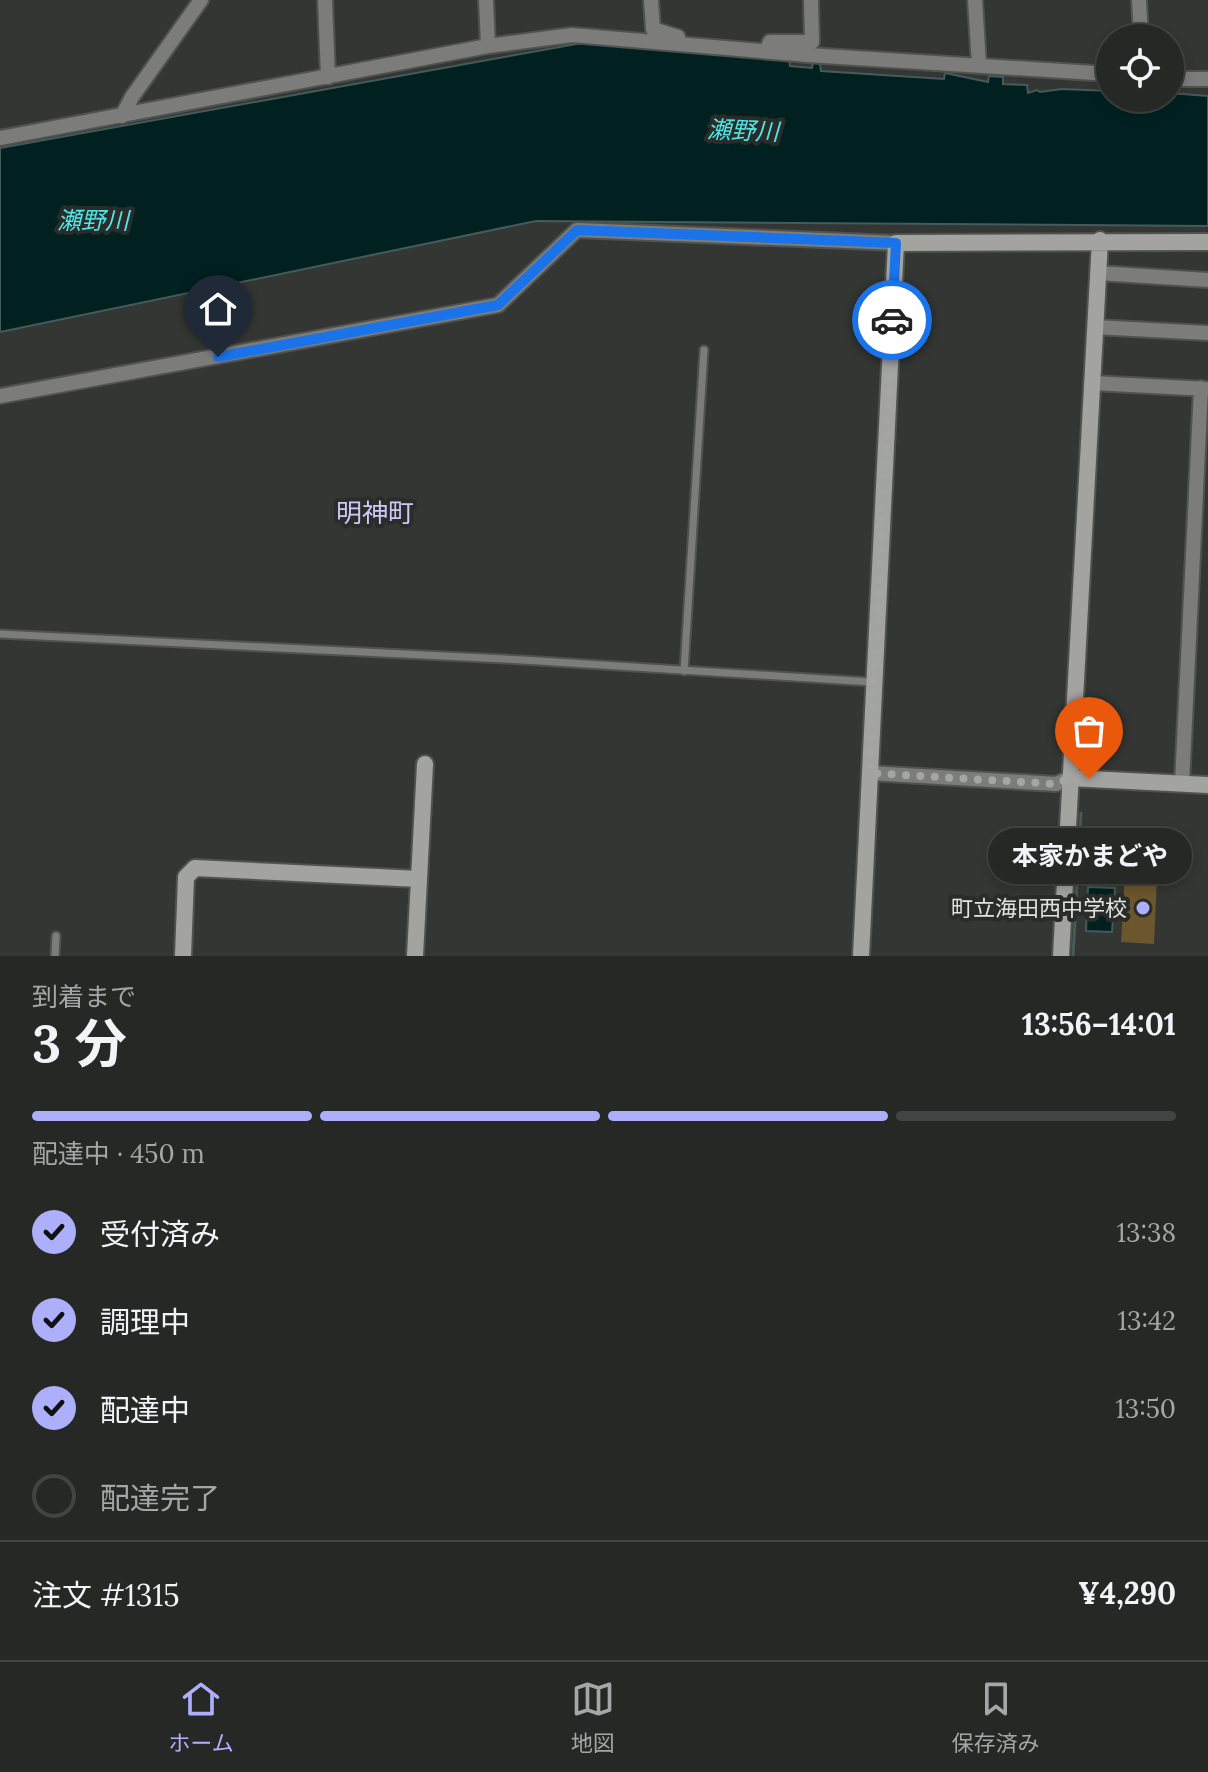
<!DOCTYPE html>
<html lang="ja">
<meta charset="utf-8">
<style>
body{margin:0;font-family:Lora,"Noto Sans JP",serif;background:#2e302e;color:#f1f3f6;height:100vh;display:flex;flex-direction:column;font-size:30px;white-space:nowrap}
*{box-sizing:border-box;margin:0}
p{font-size:26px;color:#a4a6a7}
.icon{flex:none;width:44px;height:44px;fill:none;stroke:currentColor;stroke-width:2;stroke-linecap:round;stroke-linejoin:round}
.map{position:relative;height:956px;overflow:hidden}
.side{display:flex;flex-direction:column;background:#262826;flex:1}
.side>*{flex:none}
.fabs{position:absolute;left:1096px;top:24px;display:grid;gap:16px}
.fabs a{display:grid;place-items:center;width:88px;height:88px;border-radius:50%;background:#262826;box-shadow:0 4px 12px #0003,0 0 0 2px #424443;font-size:40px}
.pin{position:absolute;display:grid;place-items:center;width:68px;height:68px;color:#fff;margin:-82px -34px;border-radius:50% 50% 50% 0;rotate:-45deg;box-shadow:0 0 8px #0007}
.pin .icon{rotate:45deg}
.courier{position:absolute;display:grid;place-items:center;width:80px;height:80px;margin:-40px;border:6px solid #1a73e8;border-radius:50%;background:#fff;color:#222;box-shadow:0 2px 10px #0007}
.bubble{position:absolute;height:56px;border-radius:28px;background:#262826;box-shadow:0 4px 12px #0003,0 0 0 2px #424443;font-size:26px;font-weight:700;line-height:56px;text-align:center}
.summary em{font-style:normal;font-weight:700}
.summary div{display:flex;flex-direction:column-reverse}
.summary{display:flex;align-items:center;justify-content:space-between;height:136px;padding:0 32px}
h1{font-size:52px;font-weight:700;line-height:60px}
.bar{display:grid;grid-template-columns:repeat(4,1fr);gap:12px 8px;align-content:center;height:96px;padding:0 32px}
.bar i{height:10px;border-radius:6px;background:#424443}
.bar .active{background:#adaffb}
.bar p{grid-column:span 4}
.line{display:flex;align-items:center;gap:20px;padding:0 32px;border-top:2px solid #424443}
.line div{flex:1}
ol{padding:0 32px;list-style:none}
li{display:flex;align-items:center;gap:24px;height:88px}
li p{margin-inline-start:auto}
li .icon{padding:8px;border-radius:50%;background:#adaffb;color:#111;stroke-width:4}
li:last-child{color:#a4a6a7}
li i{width:44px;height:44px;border:4px solid #424443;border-radius:50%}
.menu{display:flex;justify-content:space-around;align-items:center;height:112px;border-top:2px solid #424443;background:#262826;font-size:22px;color:#a4a6a7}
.menu a{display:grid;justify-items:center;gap:4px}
.menu .active{color:#adaffb}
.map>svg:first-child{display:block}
.green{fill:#6c562e}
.water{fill:#012121;stroke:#445b5a;stroke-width:2}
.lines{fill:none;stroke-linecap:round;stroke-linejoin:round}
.stream{stroke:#445b5a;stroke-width:3}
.lane-casing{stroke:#4f524e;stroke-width:11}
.street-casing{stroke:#4f524e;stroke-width:18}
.secondary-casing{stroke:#4f524e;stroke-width:20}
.lane{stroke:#7c7c7a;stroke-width:7}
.street{stroke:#7c7c7a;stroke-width:14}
.secondary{stroke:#a3a3a0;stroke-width:16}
.done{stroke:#a4a6a3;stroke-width:8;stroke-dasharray:0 14.4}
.route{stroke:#1a73e8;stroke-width:10}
.poi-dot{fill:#adaffb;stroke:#292c28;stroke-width:3}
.labels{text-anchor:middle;stroke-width:8;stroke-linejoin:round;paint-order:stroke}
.poi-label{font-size:22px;fill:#e1e3e0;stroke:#292c28;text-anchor:end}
.water-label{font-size:24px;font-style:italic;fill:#4fe6e7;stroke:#292c28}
.quarter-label{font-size:26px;fill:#c9cbf7;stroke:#292c28}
</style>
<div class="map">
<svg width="1208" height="956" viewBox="0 0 1208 956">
<rect width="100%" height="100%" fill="#333632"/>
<path class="green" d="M1125 876 1157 878 1154 944 1121 942Z"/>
<path class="water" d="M582 43 789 60 790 66 812 68 813 62 820 64 821 71 944 79 945 73 988 82 989 76 1003 77V84L1027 85 1028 93 1037 90 1040 92 1062 89 1110 91V98H1170V93L1208 96V226L536 221 0 332V148Z
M1088 887 1115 888 1112 932 1086 931Z"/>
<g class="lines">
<path class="stream" d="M1073 956 1081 813"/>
<g class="lane-casing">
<path id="lane" d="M0 634 523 660 872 682
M684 671 704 350
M55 956 56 936"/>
</g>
<g class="street-casing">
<path id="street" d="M325 0 328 77
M486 0 488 46
M651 0 653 29 678 37
M975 0 979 65
M1139 0 1141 38
M766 51 770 42H812L811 0
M1170 79H1208
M122 116 132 97 201 0
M0 138 488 46 572 35 808 55 1110 74
M1098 273 1208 280
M1095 327 1208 333
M1092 383 1208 389
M0 396 498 305 577 230 896 243
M870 773 1056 784 1070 778
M1182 783 1201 388"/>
</g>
<g class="secondary-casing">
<path id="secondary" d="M1070 778 1208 785
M183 956 186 877 195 868 419 879
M415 956 425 764
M861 956 896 243 1208 242
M1061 956 1100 240"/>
</g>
<use href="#lane" class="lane"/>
<use href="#street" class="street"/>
<use href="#secondary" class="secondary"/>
</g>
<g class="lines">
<path class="done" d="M892 320 870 773 1056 784 1070 778 1089 779"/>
<path class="route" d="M218 357 498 305 577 230 896 243 892 320"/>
</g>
<circle class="poi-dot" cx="1143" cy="908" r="8"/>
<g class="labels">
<g class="poi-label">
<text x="1127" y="916">町立海田西中学校</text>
</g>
<g class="water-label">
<text transform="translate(743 131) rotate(2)" y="8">瀬野川</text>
<text x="93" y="229">瀬野川</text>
</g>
<g class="quarter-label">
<text x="375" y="522">明神町</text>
</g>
</g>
</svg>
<div class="fabs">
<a><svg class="icon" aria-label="locate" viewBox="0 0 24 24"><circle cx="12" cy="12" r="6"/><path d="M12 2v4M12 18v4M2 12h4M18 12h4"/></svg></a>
</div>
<div class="pin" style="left:1089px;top:779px;background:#ea580c"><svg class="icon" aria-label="bag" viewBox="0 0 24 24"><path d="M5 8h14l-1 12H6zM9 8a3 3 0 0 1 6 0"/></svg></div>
<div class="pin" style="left:218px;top:357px;background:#1f2937"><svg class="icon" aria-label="home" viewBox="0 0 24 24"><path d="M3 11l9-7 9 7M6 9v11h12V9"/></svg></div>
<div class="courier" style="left:892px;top:320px"><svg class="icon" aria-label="car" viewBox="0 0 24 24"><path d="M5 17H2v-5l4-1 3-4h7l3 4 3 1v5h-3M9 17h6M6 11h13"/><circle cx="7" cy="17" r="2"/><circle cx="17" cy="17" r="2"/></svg></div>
<div class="bubble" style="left:988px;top:828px;width:204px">本家かまどや</div>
</div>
<section class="side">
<div class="summary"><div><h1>3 分</h1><p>到着まで</p></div><em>13:56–14:01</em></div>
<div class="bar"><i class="active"></i><i class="active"></i><i class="active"></i><i></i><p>配達中 · 450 m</p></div>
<ol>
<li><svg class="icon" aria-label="check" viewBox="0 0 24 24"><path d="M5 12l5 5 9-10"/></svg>受付済み<p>13:38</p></li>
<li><svg class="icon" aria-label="check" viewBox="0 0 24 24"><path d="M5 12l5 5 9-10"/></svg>調理中<p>13:42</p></li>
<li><svg class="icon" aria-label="check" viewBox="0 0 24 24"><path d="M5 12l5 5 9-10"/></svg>配達中<p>13:50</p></li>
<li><i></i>配達完了</li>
</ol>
<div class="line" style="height:104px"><div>注文 #1315</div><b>¥4,290</b></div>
</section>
<nav class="menu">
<a class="active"><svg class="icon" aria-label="home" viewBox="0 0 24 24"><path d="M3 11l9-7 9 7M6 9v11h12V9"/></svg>ホーム</a>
<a><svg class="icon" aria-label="map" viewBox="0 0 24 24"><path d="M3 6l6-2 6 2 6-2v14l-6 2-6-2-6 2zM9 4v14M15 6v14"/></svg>地図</a>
<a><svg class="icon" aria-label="saved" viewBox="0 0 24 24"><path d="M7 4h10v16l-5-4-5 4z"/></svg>保存済み</a>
</nav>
